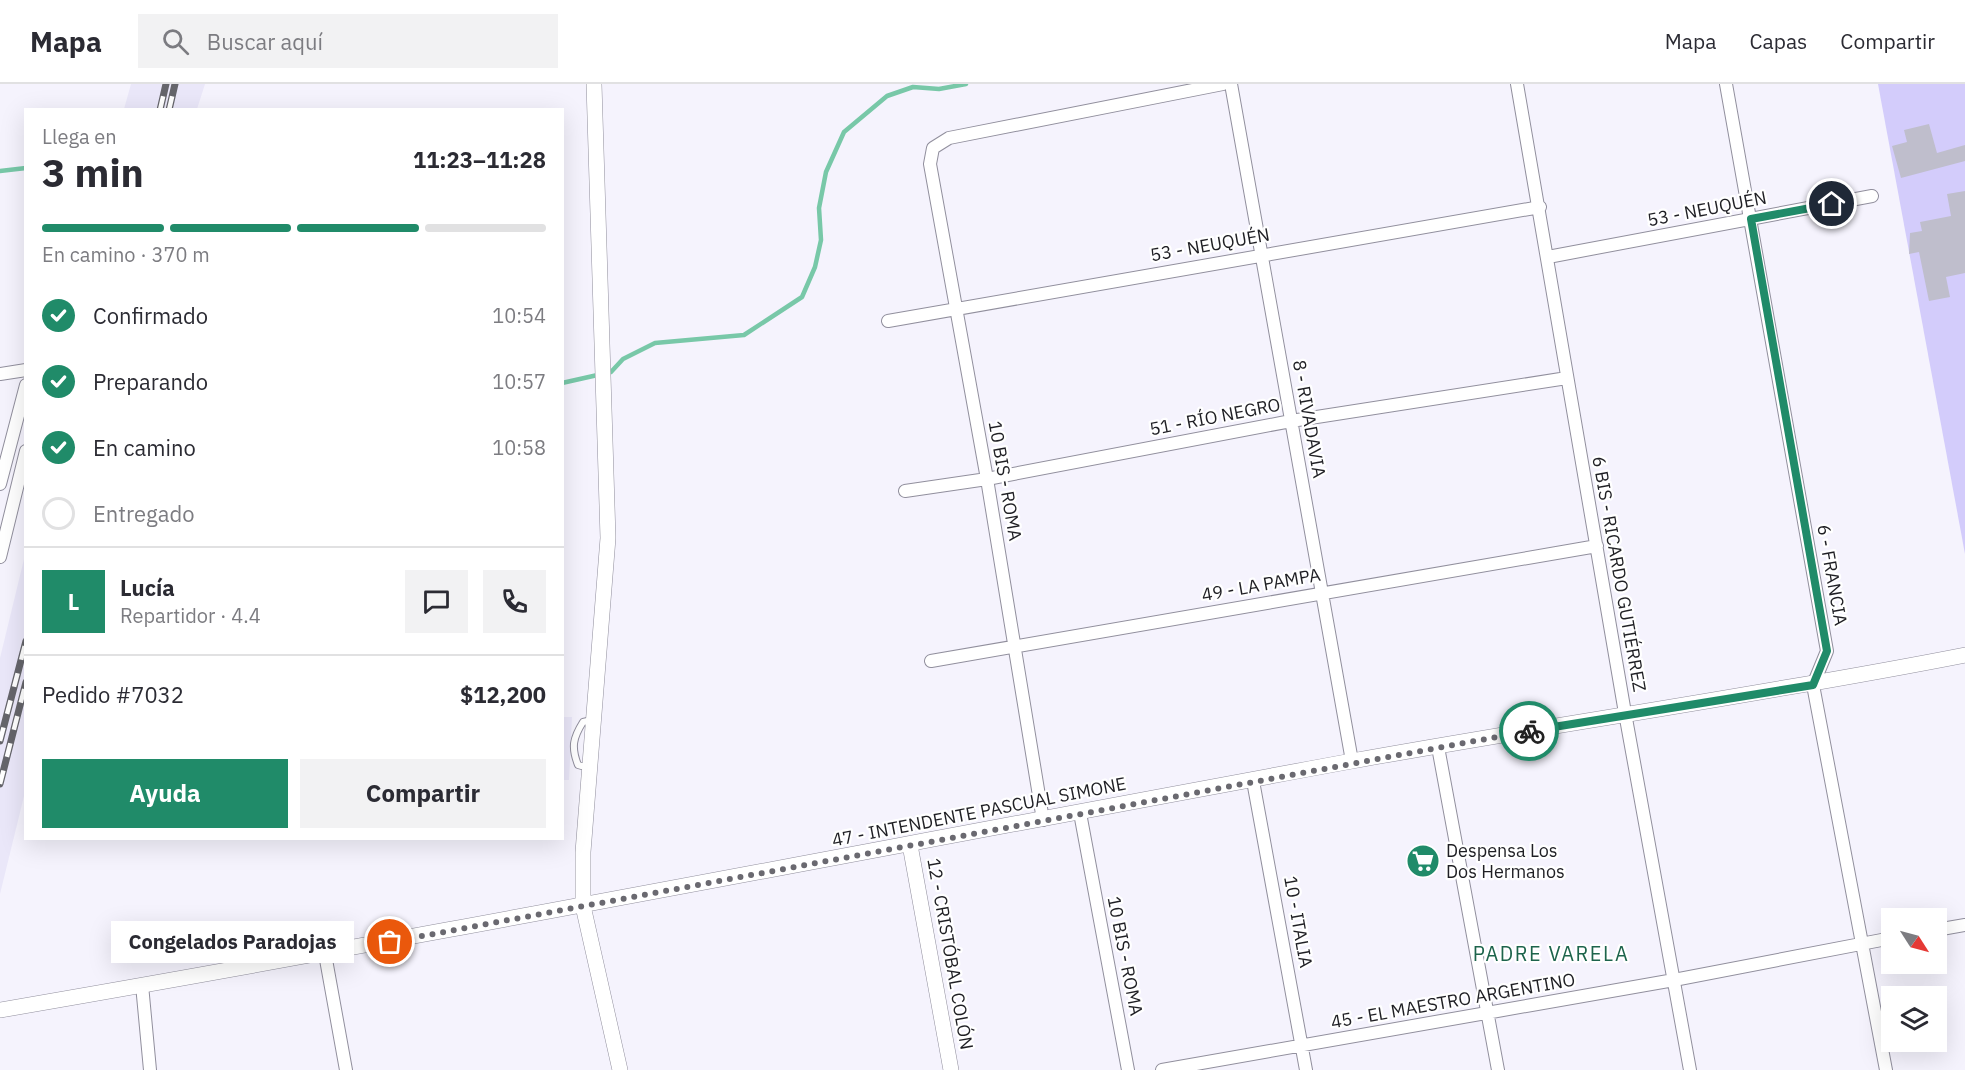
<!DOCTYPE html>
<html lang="es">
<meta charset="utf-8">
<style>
body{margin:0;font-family:"IBM Plex Sans",sans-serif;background:#f2f2f3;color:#2b2b33;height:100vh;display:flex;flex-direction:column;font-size:22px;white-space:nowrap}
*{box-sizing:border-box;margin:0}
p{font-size:20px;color:#7c7c81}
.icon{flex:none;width:33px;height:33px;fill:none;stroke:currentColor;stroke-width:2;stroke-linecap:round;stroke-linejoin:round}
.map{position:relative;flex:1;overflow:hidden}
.details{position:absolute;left:24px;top:24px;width:540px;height:732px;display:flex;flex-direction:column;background:#fff;border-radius:0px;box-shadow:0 6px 24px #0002}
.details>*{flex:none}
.needle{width:39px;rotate:126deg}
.controls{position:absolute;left:1881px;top:824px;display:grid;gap:12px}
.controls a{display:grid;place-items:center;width:66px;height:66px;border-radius:0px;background:#fff;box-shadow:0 6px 24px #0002;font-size:30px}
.pin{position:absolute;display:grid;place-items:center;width:51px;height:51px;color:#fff;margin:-26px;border:3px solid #fff;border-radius:50%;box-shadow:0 2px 6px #0007}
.courier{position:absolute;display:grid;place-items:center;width:60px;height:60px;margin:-30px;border:4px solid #208b69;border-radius:50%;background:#fff;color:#222;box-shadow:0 2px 8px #0007}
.bubble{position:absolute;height:42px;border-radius:0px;background:#fff;box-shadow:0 6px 24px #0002;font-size:20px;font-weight:700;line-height:42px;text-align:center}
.head em{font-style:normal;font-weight:700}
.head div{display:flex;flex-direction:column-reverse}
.head{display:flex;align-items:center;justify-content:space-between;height:102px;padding:0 18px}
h1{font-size:39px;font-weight:700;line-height:45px}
.bar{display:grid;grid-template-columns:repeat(4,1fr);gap:9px 6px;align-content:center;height:72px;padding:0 18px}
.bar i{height:8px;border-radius:4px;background:#e1e1e2}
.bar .on{background:#208b69}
.bar p{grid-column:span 4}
.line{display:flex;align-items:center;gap:15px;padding:0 18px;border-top:2px solid #e1e1e2}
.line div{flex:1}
.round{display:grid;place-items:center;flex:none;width:63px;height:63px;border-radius:0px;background:#f2f2f3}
ol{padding:0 18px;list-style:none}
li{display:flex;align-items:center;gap:18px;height:66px}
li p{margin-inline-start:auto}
li .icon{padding:6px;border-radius:50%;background:#208b69;color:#fff;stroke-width:4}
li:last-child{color:#7c7c81}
li i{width:33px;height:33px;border:3px solid #e1e1e2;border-radius:50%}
.primary-button{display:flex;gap:12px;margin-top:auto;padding:12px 18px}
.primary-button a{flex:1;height:69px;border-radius:0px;background:#208b69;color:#fff;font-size:24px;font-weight:700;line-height:69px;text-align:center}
.primary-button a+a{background:#f2f2f3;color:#2b2b33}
header{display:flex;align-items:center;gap:36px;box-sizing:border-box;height:84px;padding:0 30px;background:#fff;border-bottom:2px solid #e1e1e2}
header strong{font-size:28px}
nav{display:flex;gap:33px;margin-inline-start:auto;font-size:21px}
.search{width:420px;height:54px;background:#f2f2f3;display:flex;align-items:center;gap:15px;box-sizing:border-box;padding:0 21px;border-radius:0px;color:#7c7c81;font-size:22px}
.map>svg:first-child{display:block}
.built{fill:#eae7f9}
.green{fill:#d3ccfb}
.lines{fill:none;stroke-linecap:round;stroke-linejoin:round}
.stream{stroke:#78c8a8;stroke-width:4.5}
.building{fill:#bfbecc}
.service-casing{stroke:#918f9d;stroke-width:8}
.minor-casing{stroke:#918f9d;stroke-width:14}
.tertiary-casing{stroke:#918f9d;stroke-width:16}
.service{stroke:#fff;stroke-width:6}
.minor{stroke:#fff;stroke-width:12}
.tertiary{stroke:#fff;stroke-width:15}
.rail-casing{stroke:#65656b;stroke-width:7}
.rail{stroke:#fff;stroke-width:4.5;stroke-dasharray:14;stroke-linecap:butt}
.done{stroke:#6a6970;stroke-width:6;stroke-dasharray:0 10.8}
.route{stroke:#208b69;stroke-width:8}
.labels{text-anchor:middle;stroke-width:4.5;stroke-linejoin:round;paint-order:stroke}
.street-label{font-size:18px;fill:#1f1f24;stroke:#fff}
.poi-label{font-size:18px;fill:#1f1f24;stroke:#fff;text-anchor:start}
.neighbourhood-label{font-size:20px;letter-spacing:1.5px;fill:#1d644c;stroke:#fff}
</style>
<header>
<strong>Mapa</strong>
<div class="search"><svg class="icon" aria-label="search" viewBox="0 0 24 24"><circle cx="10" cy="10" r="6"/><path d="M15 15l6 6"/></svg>Buscar aquí</div>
<nav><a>Mapa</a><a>Capas</a><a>Compartir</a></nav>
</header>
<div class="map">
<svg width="1965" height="986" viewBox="0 0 1965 986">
<rect width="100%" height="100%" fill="#f5f3fd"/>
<path class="built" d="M131 0H205L197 25H124Z
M25 471V708L0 810V574Z
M563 633H572L569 696H563Z"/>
<path class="green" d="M1878 0H1965V470Z"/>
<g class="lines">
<path class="stream" d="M0 87 26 84
M562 299 611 288 623 275 655 259 744 251 802 213 815 183 821 156 819 124 826 88 844 48 887 12 913 3 939 5 966 0"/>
</g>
<path class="building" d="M1929 40 1937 69 1965 61V77L1901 94 1892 62 1907 58 1904 46Z
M1965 107V189L1946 193 1950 213 1929 217 1919 168 1909 170 1910 149 1922 147 1920 138 1951 132 1947 110Z"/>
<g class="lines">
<g class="service-casing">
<path id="service" d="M589 684 578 681C571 663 573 654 583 638L592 636"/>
</g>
<g class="minor-casing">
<path id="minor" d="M1231 0 1352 677
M1517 0 1625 629 1690 986
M1726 0 1827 567 1813 601 1886 986
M1548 173 1872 112
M888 237 1540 123
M0 290 26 286
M0 400 26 301
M905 407 987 395 1291 337 1567 294
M0 473 26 367
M931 577 1597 462
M1438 663 1498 986
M1253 697 1306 986
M1080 729 1128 986
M1043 736 987 395 930 80 933 64 949 54 1223 0
M1936 846 1965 841
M325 870 346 986
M142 901 150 986
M1162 986 1674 896 1892 854"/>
</g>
<g class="tertiary-casing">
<path id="tertiary" d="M594 0 608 454 583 768V822L620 986
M910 761 951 986
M0 926C452 848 901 760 1352 677 1556 640 1762 611 1965 571"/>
</g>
<use href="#service" class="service"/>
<use href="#minor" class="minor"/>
<use href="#tertiary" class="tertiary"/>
<g class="rail-casing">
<path id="rail" d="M160 26 166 0
M169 26 175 0
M0 657 26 557
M0 700 26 598"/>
</g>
<use href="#rail" class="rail"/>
</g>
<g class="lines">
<path class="done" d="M390 858 1529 647"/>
<path class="route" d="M1529 647 1813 601 1827 567 1751 135 1832 120"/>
</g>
<defs>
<g id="supermarket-disc" transform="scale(1.725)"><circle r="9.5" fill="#208b69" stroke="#fff"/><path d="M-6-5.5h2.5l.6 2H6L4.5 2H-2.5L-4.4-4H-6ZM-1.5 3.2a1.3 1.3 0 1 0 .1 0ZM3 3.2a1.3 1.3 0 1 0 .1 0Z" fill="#fff"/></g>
</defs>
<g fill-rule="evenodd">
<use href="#supermarket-disc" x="1423" y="777"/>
</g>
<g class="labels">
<g class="street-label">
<text transform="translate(1707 125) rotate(-11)" y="6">53 - NEUQUÉN</text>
<text transform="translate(1210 161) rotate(-10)" y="6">53 - NEUQUÉN</text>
<text transform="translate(1215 333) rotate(-11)" y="6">51 - RÍO NEGRO</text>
<text transform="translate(1309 335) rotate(80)" y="6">8 - RIVADAVIA</text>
<text transform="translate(1005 397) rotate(80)" y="6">10 BIS - ROMA</text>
<text transform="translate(1619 490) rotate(80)" y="6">6 BIS - RICARDO GUTIÉRREZ</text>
<text transform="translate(1832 491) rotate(80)" y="6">6 - FRANCIA</text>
<text transform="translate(1261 501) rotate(-10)" y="6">49 - LA PAMPA</text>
<text transform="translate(979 728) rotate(-11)" y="6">47 - INTENDENTE PASCUAL SIMONE</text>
<text transform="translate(1298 838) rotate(80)" y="6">10 - ITALIA</text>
<text transform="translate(950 870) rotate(80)" y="6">12 - CRISTÓBAL COLÓN</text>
<text transform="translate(1125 872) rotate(79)" y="6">10 BIS - ROMA</text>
<text transform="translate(1453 917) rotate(-10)" y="6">45 - EL MAESTRO ARGENTINO</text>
</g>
<g class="poi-label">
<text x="1446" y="773">Despensa Los<tspan x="1446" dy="21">Dos Hermanos</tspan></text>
</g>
<g class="neighbourhood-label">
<text x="1551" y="877">PADRE VARELA</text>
</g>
</g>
</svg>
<div class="controls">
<a><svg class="needle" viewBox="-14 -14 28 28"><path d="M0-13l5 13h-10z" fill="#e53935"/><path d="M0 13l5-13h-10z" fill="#7c7c81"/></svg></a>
<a><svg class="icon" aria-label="layers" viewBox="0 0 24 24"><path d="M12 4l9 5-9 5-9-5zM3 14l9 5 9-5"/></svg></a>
</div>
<div class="pin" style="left:390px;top:858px;background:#ea580c"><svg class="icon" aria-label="bag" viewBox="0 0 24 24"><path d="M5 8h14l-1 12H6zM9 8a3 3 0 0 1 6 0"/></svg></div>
<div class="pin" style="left:1832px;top:120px;background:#1f2937"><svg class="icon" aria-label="home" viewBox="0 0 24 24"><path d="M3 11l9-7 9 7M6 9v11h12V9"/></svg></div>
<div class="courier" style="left:1529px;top:647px"><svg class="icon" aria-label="bike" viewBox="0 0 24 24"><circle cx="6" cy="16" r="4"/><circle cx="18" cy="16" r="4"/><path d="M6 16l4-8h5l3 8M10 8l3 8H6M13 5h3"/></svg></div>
<div class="bubble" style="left:111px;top:837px;width:243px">Congelados Paradojas</div>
<section class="details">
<div class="head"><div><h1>3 min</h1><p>Llega en</p></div><em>11:23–11:28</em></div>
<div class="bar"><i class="on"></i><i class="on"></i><i class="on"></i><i></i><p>En camino · 370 m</p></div>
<ol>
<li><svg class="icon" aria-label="check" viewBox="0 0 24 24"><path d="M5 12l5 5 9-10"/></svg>Confirmado<p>10:54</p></li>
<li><svg class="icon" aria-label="check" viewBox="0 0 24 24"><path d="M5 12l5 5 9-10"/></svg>Preparando<p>10:57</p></li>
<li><svg class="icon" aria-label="check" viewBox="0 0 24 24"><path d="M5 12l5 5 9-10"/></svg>En camino<p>10:58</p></li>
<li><i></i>Entregado</li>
</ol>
<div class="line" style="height:108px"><b class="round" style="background:#208b69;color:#fff">L</b><div><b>Lucía</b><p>Repartidor · 4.4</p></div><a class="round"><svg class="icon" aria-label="chat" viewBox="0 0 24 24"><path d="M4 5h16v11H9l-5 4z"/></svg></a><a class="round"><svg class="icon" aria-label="phone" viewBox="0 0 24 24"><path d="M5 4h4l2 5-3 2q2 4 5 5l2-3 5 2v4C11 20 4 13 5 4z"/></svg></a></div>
<div class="line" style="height:78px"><div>Pedido #7032</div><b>$12,200</b></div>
<div class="primary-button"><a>Ayuda</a><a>Compartir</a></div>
</section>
</div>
